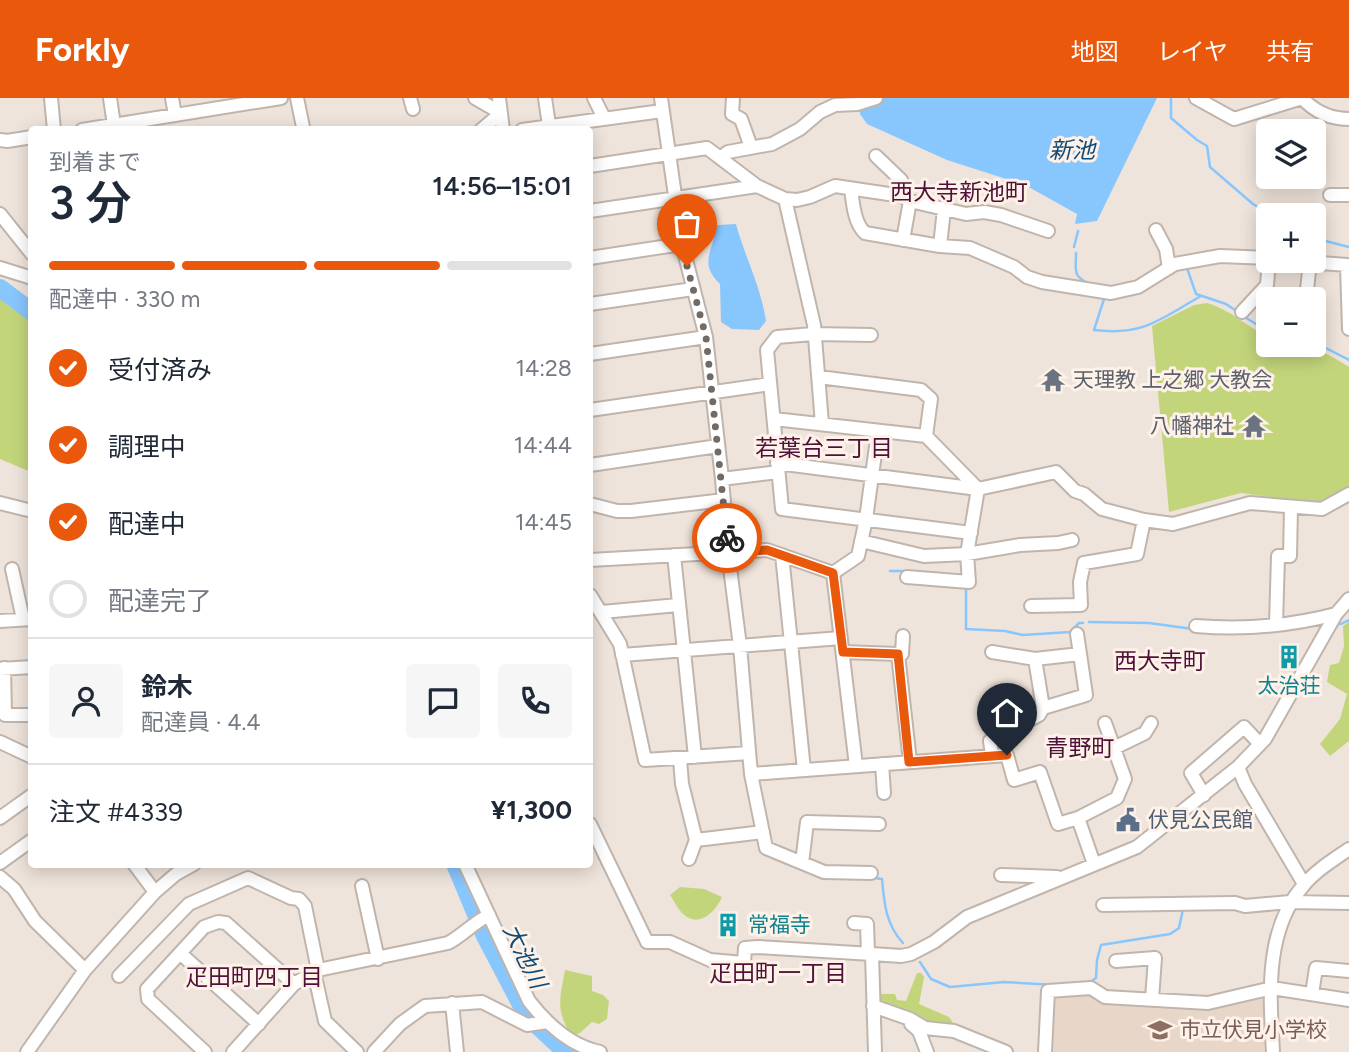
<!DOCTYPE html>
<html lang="ja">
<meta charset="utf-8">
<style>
body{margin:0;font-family:Figtree,"Noto Sans JP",sans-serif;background:#f6f6f7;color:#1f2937;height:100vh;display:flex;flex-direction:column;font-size:26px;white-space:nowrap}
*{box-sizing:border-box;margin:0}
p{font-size:23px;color:#747a83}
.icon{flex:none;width:38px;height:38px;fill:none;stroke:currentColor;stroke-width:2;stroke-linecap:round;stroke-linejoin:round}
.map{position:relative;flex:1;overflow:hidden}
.drawer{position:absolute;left:28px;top:28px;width:565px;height:742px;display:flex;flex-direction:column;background:#fff;border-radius:7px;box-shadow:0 4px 18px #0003}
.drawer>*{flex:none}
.fabs{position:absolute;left:1256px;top:21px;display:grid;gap:14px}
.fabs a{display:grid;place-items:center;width:70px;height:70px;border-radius:7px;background:#fff;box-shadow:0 4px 18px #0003;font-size:35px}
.pin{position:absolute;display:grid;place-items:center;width:60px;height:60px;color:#fff;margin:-72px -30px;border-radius:50% 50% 50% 0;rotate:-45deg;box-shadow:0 0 7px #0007}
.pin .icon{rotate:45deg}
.courier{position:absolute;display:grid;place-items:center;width:70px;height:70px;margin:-35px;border:5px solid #ea580c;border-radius:50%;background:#fff;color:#222;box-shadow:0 2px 9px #0007}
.head em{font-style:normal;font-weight:600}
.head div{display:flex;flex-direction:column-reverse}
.head{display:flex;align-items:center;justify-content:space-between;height:119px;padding:0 21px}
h1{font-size:46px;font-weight:600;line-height:52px}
.bar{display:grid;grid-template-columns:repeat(4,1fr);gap:10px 7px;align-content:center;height:84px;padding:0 21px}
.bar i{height:9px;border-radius:5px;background:#e0e1e3}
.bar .on{background:#ea580c}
.bar p{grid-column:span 4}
.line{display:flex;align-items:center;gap:18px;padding:0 21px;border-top:2px solid #e0e1e3}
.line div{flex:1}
.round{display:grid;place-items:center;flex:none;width:74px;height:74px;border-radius:7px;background:#f6f6f7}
ol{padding:0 21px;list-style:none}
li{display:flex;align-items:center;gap:21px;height:77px}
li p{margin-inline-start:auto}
li .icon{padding:7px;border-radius:50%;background:#ea580c;color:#fff;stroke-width:4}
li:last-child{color:#747a83}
li i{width:38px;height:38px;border:4px solid #e0e1e3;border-radius:50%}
header{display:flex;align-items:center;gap:42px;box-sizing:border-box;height:98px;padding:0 35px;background:#ea580c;color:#fff}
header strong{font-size:33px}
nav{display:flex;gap:38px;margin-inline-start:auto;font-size:24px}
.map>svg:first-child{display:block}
.built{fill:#e8d7c9}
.green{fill:#c3d57b}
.water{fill:#88c6fe}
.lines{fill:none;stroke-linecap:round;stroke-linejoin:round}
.stream{stroke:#88c6fe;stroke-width:2.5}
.river{stroke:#88c6fe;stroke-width:18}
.minor-casing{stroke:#c0b5ac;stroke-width:16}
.minor{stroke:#fff;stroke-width:12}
.done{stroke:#716a65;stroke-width:7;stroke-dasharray:0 12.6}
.route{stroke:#ea580c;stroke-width:9}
.labels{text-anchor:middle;stroke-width:6;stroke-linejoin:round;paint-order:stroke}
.worship-label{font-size:21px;fill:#5b616d;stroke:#fdf1e8;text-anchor:start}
.culture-label{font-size:21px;fill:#0d838f;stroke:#fdf1e8}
.service-label{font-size:21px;fill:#4e5e75;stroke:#fdf1e8;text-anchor:start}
.education-label{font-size:21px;fill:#785e54;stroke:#fdf1e8;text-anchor:start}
.water-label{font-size:23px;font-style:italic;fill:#104b77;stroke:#fdf1e8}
.neighbourhood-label{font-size:23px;fill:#4e1137;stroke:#fdf1e8}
</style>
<header>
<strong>Forkly</strong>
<nav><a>地図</a><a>レイヤ</a><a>共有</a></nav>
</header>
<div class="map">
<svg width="1349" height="954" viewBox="0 0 1349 954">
<rect width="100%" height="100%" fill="#efe4db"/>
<path class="built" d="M1090 894 1212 909 1268 897 1270 954H1049L1056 896Z"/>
<path class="green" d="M0 196 31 218V374L0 361Z
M1207 205C1233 213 1245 228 1269 239V247C1308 247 1316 248 1349 269V389L1341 396 1315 405 1241 395 1169 414 1152 228 1194 207Z
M1349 524V643L1330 658 1320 646 1340 621 1347 596 1327 584 1330 567 1339 565 1344 548 1343 528Z
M680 789 704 791 722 799C716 813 699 831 683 816 678 811 674 803 670 797Z
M565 872 592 878V893L603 897 609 903 607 921 599 926 592 924 580 935 572 938C555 913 560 900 565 872Z
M917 875H921L924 879 919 906 949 919 953 925V930L935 929 876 906V896H895L897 902 906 903Z"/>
<path class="water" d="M881 0H1157L1097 123 1075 126 1077 116 1025 87 947 62 867 26 860 16V10L874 8Z
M736 126C745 159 761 189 766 223L759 232 732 231 721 224 720 186C697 164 715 153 715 129L718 127Z"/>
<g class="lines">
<path class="stream" d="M1171 1V20L1197 42 1207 48 1210 69 1253 106 1271 117
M1314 140 1349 149
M1074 149 1078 133
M1076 155C1076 173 1072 178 1090 186
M1187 170 1196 196 1226 206 1238 214
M1104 201 1094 232C1144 238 1160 221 1201 198
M1243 218 1269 234
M1314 244 1349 262
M890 473H907
M917 474 932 475
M966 489V531L1005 533 1023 537 1070 534 1079 525H1083
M1089 524 1149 525 1193 531
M1336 525 1341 526 1349 522
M874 780 882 781C884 805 886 827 903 845
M920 864 931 881 950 889 1004 884 1055 887
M1090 884 1096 880 1097 862 1101 847 1170 836 1179 830 1183 811"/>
<path class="river" d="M0 190 32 214
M455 766 485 838 527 918 557 946 571 954"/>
<g class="minor-casing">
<path id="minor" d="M51 0 54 32
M110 0 114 27
M172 0 175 17
M297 0 303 29
M410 0 413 11
M475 0 501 15 481 32
M499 0 503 32
M545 0 549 27
M594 0 604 20
M661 0 682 146 706 239 722 381 728 454 740 548 751 676 766 750 824 774 871 775
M733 0 732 16 741 21 751 49
M1196 0 1234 21 1302 0
M1302 0C1315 14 1330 21 1349 21
M82 32 281 0
M522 32 662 13
M0 42 7 43 32 39
M876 58 901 82 902 98
M720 60 728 54 772 46 800 31 820 14 835 7 857 6 876 0
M590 68 707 50 757 88 785 101 797 102 810 99 835 88 902 98 910 103 966 116 984 114 1001 117 1048 133
M851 91C853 105 854 125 865 135L940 148 970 150 1014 169 1027 179 1042 184 1111 195 1138 189 1175 166 1220 158 1269 160
M1330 97H1349
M785 101 814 227 822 326
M590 113 757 88
M0 116 32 156
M1156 132 1166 151 1169 170
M903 142 910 103
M940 148 944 111
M590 160 682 146
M1294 163 1347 167 1349 231
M0 170 32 180
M1306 201 1310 164
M590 206 693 191
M1242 214 1267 187 1269 163
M871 237 813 236 777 239 767 252 782 411 971 435
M590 256 706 239
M819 279 921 292 931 301 926 338
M590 312 770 286
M774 321 926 338 978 391 967 456 969 484 907 479
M777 365 978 391 1056 374 1075 393 1084 396 1102 411 1144 422 1173 426 1250 405 1322 411 1349 396
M590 367 718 348
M722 381 778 374
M0 405 32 413
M590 406 617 413H631L724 402
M861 443 924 458 967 456 1020 447 1058 445 1072 442
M674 457 695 659
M782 457 804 672
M590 462 767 452 833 475 856 668
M12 471 23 521
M833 475 858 458 866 421 878 334
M590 497 620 546 645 662 749 655
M1031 508 1081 507 1080 484 1084 465 1137 456 1144 422
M602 514 678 507
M0 523 32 521
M1276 526 1278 458H1290L1291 410
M1196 528C1243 532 1290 528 1336 516
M1077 536 1080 556
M843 554 898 556 910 664
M992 554 1035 561
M898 556H902L903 538
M622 557 841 540
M4 570 5 617H32
M0 571 32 569
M0 644 32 659
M1114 650 1145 635 1151 625
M992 657 990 643 1039 617 1043 610 1086 597 1080 556 1035 561 1043 610
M680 661 682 686 696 742 763 734
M882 666 884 695
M1238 669 1245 686 1304 786
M751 676 1007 657 1014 682 1040 674 1058 726 1078 720 1094 766
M1204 697 1191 675 1244 629 1260 646
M0 720 32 697
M1078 720 1117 700 1125 681 1105 625
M590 726 647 844H670L710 862 744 865 745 850 758 849 872 856
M689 761 696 742
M0 765 32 742
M802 765 807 724 879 726
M134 766 155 794
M465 766 529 903C547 926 571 948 600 954
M1001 777 1057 779
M0 779 14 791 35 823 85 872
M362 788 378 861
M1103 807 1235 805 1245 808 1290 804 1349 805
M854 825 867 826 868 855
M181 856 259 926
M1116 863 1155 860 1152 901
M314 874 325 923 357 954
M119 878 189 806 248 780 291 800 299 801 305 808 318 872
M1312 896 1316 870 1349 873
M452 905 457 954
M873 908 910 921 925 930 954 933 1006 954
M911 926 919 933 927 954
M27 954 85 872 155 794 176 776 194 766
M205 954 148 901 147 891 204 829 218 824 226 825 294 886
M233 954 294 886 318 872 448 845C463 837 473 825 489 817
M374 954 400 926 425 908 482 904 527 927 547 924
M875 954 872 856 901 858 911 856 934 844 967 819 1137 749 1238 669 1265 641 1336 516 1349 501
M1045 954 1048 893 1091 890 1105 899 1208 905 1272 890 1349 902
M1273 954C1270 898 1264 833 1303 788 1315 773 1333 762 1349 751"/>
</g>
<use href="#minor" class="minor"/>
</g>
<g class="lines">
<path class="done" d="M687 168 706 239 727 440"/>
<path class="route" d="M727 440 728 454 767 452 833 475 843 554 898 556 909 664 1007 657"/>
</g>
<defs>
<g id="temple-bare" transform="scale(1.89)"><path d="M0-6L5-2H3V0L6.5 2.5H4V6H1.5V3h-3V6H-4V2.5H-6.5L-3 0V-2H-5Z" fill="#6b7280" stroke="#fdf1e8" stroke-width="2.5" paint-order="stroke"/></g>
<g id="building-bare" transform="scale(1.89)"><path d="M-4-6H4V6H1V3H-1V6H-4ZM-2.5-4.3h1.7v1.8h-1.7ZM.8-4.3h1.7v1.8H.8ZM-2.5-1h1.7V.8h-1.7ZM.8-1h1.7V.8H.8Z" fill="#0f9aa8" stroke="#fdf1e8" stroke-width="2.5" paint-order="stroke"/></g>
<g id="civic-bare" transform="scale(1.89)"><path d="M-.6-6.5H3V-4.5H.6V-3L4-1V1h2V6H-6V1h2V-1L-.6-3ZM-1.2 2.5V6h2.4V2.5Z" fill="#5c6f8a" stroke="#fdf1e8" stroke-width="2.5" paint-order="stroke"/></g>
<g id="school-bare" transform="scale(1.89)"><path d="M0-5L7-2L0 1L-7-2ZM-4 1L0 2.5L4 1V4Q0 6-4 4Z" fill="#8d6e63" stroke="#fdf1e8" stroke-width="2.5" paint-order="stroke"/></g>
</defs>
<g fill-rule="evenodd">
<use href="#temple-bare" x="1053" y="282"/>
<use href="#temple-bare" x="1254" y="328"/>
<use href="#building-bare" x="1289" y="559"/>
<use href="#civic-bare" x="1128" y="722"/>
<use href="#building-bare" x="728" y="827"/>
<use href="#school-bare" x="1160" y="932"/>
</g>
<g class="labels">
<g class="worship-label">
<text x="1073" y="289">天理教 上之郷 大教会</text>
<text x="1234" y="335" text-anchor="end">八幡神社</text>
</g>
<g class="culture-label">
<text x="1289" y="595">太治荘</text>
<text x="748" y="834" text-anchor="start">常福寺</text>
</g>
<g class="service-label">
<text x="1148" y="729">伏見公民館</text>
</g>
<g class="education-label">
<text x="1180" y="939">市立伏見小学校</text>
</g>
<g class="water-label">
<text x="1072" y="60">新池</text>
<text transform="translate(525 858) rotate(64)" y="8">大池川</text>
</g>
<g class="neighbourhood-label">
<text x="959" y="102">西大寺新池町</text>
<text x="824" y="358">若葉台三丁目</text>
<text x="1160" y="571">西大寺町</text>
<text x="1080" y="658">青野町</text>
<text x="778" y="883">疋田町一丁目</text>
<text x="254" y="887">疋田町四丁目</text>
</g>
</g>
</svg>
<div class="fabs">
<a><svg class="icon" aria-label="layers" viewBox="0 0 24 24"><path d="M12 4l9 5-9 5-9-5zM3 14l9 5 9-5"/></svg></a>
<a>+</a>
<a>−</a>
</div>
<div class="pin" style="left:687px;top:168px;background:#ea580c"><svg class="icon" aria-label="bag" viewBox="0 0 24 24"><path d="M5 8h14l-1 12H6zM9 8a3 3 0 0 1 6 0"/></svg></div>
<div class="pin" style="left:1007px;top:657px;background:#1f2937"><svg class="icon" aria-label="home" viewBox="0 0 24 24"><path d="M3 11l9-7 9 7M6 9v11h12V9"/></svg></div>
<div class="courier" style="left:727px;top:440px"><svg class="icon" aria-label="bike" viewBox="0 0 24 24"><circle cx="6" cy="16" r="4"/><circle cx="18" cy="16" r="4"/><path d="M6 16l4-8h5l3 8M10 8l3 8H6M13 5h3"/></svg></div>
<section class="drawer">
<div class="head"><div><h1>3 分</h1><p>到着まで</p></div><em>14:56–15:01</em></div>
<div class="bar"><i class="on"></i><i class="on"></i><i class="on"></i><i></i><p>配達中 · 330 m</p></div>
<ol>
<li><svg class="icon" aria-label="check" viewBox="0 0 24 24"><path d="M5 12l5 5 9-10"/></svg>受付済み<p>14:28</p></li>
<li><svg class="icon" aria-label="check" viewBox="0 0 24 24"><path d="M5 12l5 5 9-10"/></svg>調理中<p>14:44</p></li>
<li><svg class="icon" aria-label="check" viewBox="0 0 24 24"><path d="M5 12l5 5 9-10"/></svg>配達中<p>14:45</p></li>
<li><i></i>配達完了</li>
</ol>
<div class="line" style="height:126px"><a class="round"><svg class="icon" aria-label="person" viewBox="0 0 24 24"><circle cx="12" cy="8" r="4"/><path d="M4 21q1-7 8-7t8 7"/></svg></a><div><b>鈴木</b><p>配達員 · 4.4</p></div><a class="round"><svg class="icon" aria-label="chat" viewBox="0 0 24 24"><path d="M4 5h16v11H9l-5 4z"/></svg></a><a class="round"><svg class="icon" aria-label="phone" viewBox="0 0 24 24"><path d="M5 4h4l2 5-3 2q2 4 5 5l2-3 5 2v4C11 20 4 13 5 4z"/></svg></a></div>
<div class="line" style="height:91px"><div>注文 #4339</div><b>¥1,300</b></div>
</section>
</div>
